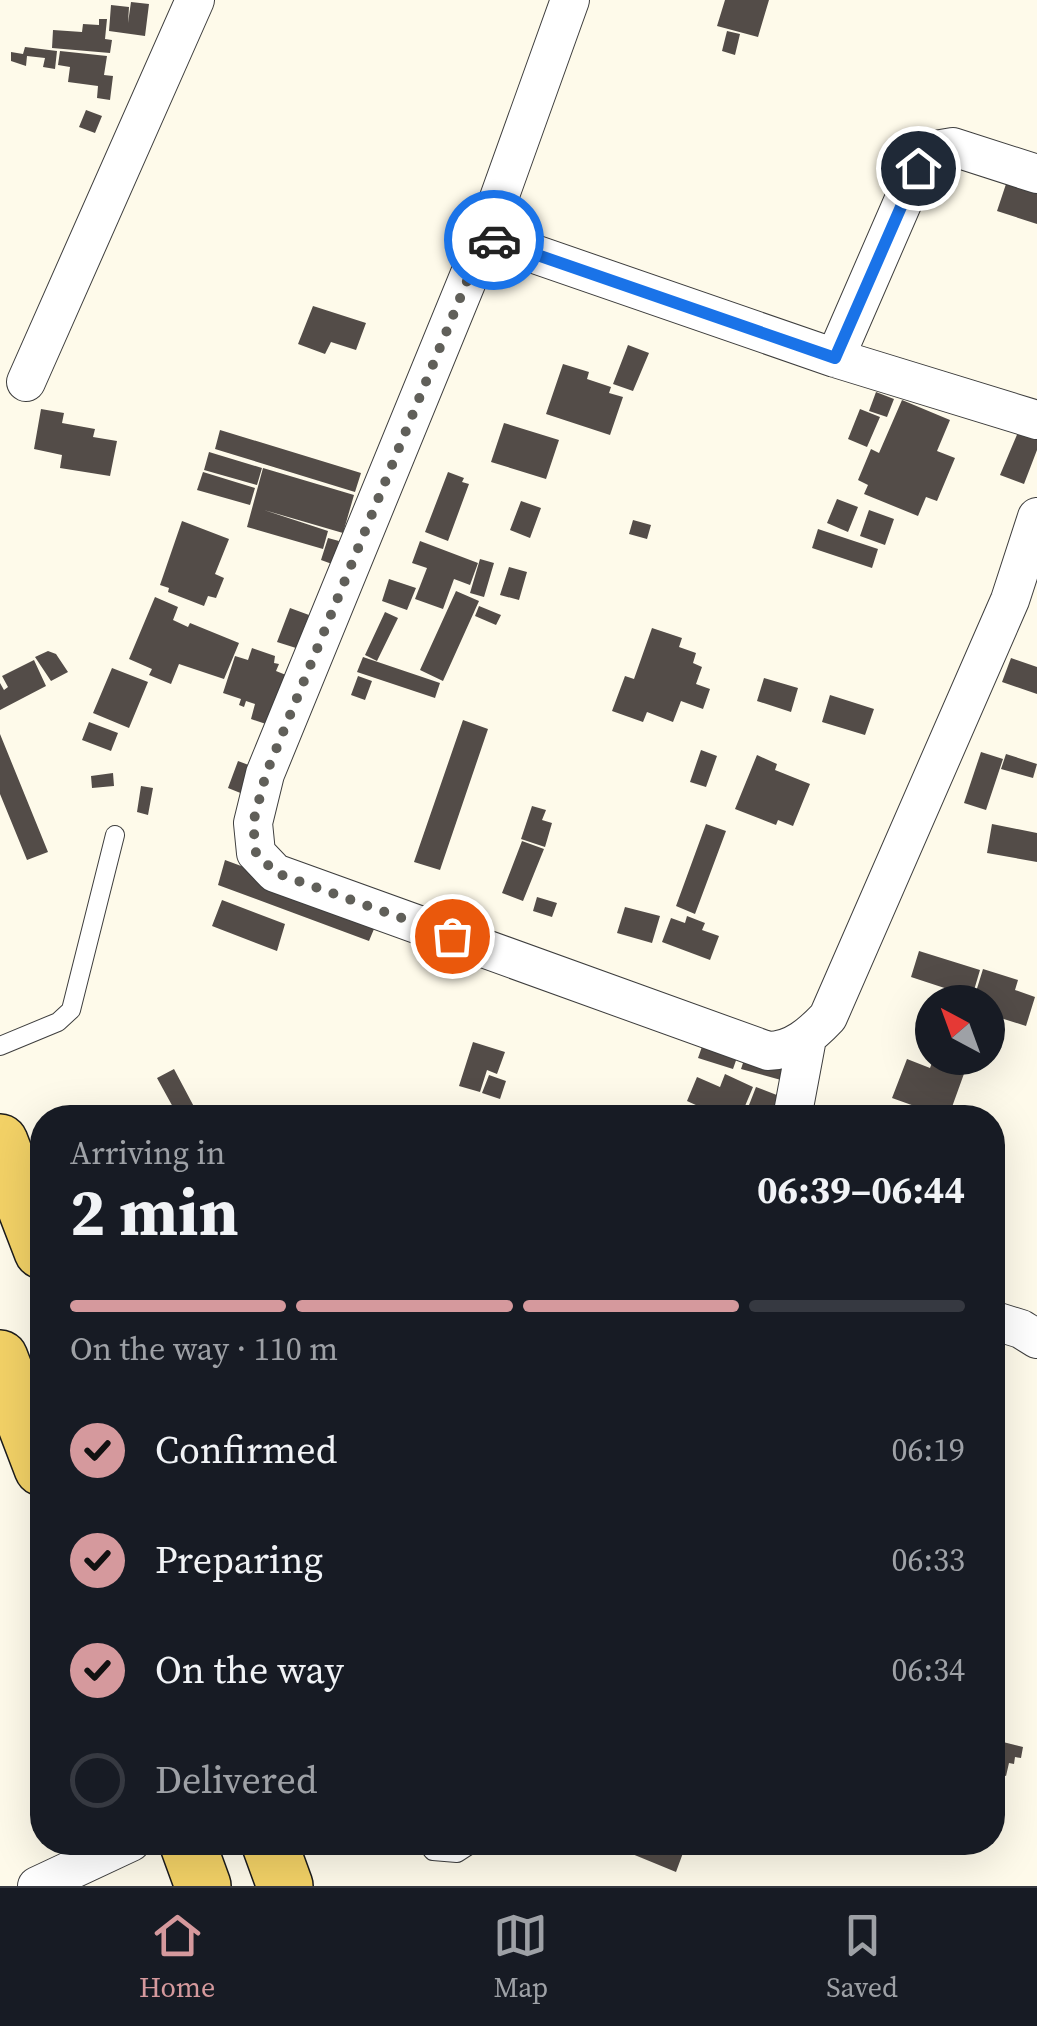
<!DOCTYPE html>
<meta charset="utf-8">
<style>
body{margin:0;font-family:"Source Serif 4",serif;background:#242831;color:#f1f3f6;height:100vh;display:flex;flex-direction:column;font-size:38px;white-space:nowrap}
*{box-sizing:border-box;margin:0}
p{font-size:32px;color:#9ea1a6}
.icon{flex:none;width:55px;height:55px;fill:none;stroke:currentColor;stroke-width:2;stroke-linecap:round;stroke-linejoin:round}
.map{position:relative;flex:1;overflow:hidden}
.drawer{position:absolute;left:30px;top:1105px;width:975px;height:750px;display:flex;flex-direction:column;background:#171b24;border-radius:40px;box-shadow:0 10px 40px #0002}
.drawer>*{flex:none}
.needle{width:65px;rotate:319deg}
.fabs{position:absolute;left:915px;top:985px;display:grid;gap:20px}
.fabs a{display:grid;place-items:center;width:90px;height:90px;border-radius:50%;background:#171b24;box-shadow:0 10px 40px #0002;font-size:50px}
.pin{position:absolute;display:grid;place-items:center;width:85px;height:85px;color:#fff;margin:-42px;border:5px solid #fff;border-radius:50%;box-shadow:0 2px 10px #0007}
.courier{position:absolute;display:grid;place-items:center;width:100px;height:100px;margin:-50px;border:8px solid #1a73e8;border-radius:50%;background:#fff;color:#222;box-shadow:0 2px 12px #0007}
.summary em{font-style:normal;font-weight:700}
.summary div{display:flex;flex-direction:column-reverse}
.summary{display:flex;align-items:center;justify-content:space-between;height:170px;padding:0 40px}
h1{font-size:65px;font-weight:700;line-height:75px}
.bar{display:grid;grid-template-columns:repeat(4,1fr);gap:15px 10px;align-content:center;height:120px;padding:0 40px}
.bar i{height:12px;border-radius:8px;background:#363941}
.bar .current{background:#d5999d}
.bar p{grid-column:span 4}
ol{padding:0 40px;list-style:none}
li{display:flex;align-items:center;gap:30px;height:110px}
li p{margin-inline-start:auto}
li .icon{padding:10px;border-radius:50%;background:#d5999d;color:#111;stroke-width:4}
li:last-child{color:#9ea1a6}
li i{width:55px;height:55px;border:5px solid #363941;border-radius:50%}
.dock{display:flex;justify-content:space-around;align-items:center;height:140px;border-top:2px solid #363941;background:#171b24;font-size:28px;color:#9ea1a6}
.dock a{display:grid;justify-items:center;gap:5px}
.dock .current{color:#d5999d}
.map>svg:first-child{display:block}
.building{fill:#534c48}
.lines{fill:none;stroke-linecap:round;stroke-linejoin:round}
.service-casing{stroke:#3e3e3e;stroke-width:20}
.minor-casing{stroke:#3e3e3e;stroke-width:40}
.primary-casing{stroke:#1c1c1c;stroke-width:58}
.service{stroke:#fff;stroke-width:18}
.minor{stroke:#fff;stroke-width:38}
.primary{stroke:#f2d166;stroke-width:55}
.done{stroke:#605f59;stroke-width:10;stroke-dasharray:0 18}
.route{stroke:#1a73e8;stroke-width:12}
</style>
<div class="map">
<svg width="1037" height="1886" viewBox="0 0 1037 1886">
<rect width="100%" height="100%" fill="#fefaea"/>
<path class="building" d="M725 0H769L758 37 717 26Z
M131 2 149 4 145 36 109 31 111 5 129 7 128 23Z
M99 19H107L105 39 112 40 110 53 52 48 53 30 82 32 83 24 99 25Z
M727 31 740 34 735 55 722 51Z
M25 47 57 51 55 69 43 67 45 58 27 56 26 66 11 61V52L23 54Z
M60 51 107 56 104 75 113 76 110 100 97 98 98 86 68 82 70 67 58 65Z
M86 110 102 116 95 133 79 127Z
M1009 175 1037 184V224L997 211Z
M313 306 366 323 356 350 331 342 325 354 298 344Z
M628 345 649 353 633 391 613 384Z
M563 364 589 372 587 379 611 387 609 393 623 397 610 435 546 414Z
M876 392 894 399 887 417 869 411Z
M902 400 950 420 937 451 955 458 937 501 926 497 918 516 864 494 868 485 858 480 871 449 879 453Z
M41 409 64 413 62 423 95 429 93 437 117 441 110 476 60 468 62 455 34 449Z
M860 409 880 417 867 447 848 439Z
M504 423 559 440 546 479 491 462Z
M220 430 361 473 355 492 215 449Z
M1019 430 1037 437V450L1024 484 1000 475Z
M209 452 262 468 257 485 204 470Z
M263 468 354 495 343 533 264 510 328 531 323 549 247 527Z
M203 472 255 488 250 505 197 490Z
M448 472 464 478 462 482 469 484 448 541 425 532Z
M837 499 858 507 848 532 827 523Z
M521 501 541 508 530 538 510 530Z
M869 510 894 519 885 545 860 536Z
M633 520 651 525 647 539 629 534Z
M182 521 229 539 215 574 224 578 216 598 208 596 204 606 168 592 169 588 160 585Z
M818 529 878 549 872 568 812 548Z
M328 538 339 541 332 564 321 560Z
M420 541 478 563 470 585 454 579 443 609 415 599 427 568 412 563Z
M480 559 494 563 484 597 470 593Z
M509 567 527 572 519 600 500 595Z
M389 579 416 588 407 610 382 601Z
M456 591 479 601 443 681 420 670Z
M155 597 178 607 173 620 188 627 190 623 239 643 224 679 179 664 171 684 149 675 152 669 129 659Z
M479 606 501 615 496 625 475 616Z
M290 608 309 615 296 648 277 642Z
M385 612 398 618 377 661 365 655Z
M652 628 682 638 679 647 696 653 693 663 702 667 696 684 710 689 703 709 681 701 673 722 647 712 643 722 612 711 625 676 634 679Z
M252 648 275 656 274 663 279 664 276 671 286 675 269 725 251 719 255 704 246 701 244 707 239 705 241 699 223 693 235 656 248 660Z
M48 651 56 654 68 672 51 681 35 657Z
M363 657 440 683 435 698 357 672Z
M1011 658 1037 667V694L1002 682Z
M34 660 46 686 0 710V683L4 690 8 687 2 676Z
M112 668 148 682 129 728 93 713Z
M358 676 372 681 365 700 351 695Z
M764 678 798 688 791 712 757 701Z
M830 695 874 709 865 735 822 722Z
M463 720 488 729 440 870 414 862Z
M89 722 118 733 111 751 82 740Z
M0 734 48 852 27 860 0 794Z
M701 750 717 756 706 787 690 782Z
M981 752 1003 759 986 810 964 803Z
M1006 754 1037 764 1033 778 1001 769Z
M757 755 777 764 775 770 810 784 793 826 778 820 776 825 735 809Z
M238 761 254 767 243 794 228 788Z
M113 773 114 786 92 788 91 776Z
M141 786 153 788 148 815 137 812Z
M532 806 546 810 542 820 552 823 545 847 521 839Z
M706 824 726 831 695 914 676 906Z
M992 824 1037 833V862L987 853Z
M522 841 544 849 523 901 502 893Z
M225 860 379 917 369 941 218 885Z
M537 897 557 903 552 917 533 911Z
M222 900 285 924 277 951 212 926Z
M625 907 660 916 652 943 617 933Z
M687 916 705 923 702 930 719 936 710 960 662 942 671 918 685 923Z
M919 951 980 970 972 997 911 977Z
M983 969 1018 980 1015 990 1035 997 1026 1026 988 1014V1002H978L980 996 975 995Z
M705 1038 740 1049 733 1069 698 1058Z
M473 1042 505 1052 497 1074 487 1070 480 1092 459 1086Z
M747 1051 786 1062 781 1080 741 1069Z
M907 1059 930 1068 933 1060 965 1071 948 1118 892 1098Z
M174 1069 200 1118H179L157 1078Z
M725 1074 753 1087 740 1118H694L698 1106 687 1101 697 1077 720 1087Z
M489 1075 506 1081 500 1099 482 1093Z
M756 1087 787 1099 780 1118H744Z
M1003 1742 1023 1747 1021 1758 1015 1757 1014 1764 1009 1763 1006 1776 996 1773Z
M603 1842H687L676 1872Z"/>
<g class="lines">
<g class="service-casing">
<path id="service" d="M0 1046 58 1022 71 1010 115 835
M426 1842 433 1851 457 1853 474 1842"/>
</g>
<g class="minor-casing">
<path id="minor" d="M570 0 485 237 265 774 253 823 256 853 275 873 768 1051C793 1051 812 1034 828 1017L1010 600 1037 517
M485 237 835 358 1037 420
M835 358 918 167 929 151 953 147 1037 174
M26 382 195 0
M792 1118 807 1038
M992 1320 1021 1329 1037 1339
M37 1886 131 1842"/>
</g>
<g class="primary-casing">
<path id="primary" d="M0 1142 42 1251
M0 1358 42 1468
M187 1842 203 1886
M269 1842 285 1886"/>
</g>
<use href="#service" class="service"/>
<use href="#minor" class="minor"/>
<use href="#primary" class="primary"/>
</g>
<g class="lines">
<path class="done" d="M452 936 276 873 256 853 253 823 266 774 485 237 494 240"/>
<path class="route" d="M494 240 835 358 918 168"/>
</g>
</svg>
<div class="fabs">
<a><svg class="needle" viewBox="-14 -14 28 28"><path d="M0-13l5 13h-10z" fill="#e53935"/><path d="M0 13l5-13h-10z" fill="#9ea1a6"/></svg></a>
</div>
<div class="pin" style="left:452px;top:936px;background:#ea580c"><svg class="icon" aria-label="bag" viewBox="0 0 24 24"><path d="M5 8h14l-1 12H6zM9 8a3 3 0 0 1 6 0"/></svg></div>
<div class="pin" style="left:918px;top:168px;background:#1f2937"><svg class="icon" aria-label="home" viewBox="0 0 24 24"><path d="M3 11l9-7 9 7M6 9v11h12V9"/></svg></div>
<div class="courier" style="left:494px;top:240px"><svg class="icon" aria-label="car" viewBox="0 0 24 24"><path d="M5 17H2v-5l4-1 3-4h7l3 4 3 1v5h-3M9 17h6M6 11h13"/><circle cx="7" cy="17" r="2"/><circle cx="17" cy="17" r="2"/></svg></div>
<section class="drawer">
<div class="summary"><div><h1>2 min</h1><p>Arriving in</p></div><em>06:39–06:44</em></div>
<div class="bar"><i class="current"></i><i class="current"></i><i class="current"></i><i></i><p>On the way · 110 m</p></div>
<ol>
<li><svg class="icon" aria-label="check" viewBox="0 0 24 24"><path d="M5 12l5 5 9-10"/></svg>Confirmed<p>06:19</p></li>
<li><svg class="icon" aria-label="check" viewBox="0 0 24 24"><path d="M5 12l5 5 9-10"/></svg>Preparing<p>06:33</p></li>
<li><svg class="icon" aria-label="check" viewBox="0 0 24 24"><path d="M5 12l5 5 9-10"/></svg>On the way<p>06:34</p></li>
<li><i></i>Delivered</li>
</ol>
</section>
</div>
<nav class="dock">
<a class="current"><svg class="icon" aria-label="home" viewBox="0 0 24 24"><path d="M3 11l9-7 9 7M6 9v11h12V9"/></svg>Home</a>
<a><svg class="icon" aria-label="map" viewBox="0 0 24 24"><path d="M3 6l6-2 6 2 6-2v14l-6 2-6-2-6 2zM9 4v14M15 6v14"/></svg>Map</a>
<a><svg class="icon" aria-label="saved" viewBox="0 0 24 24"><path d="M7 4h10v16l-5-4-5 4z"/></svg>Saved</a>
</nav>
